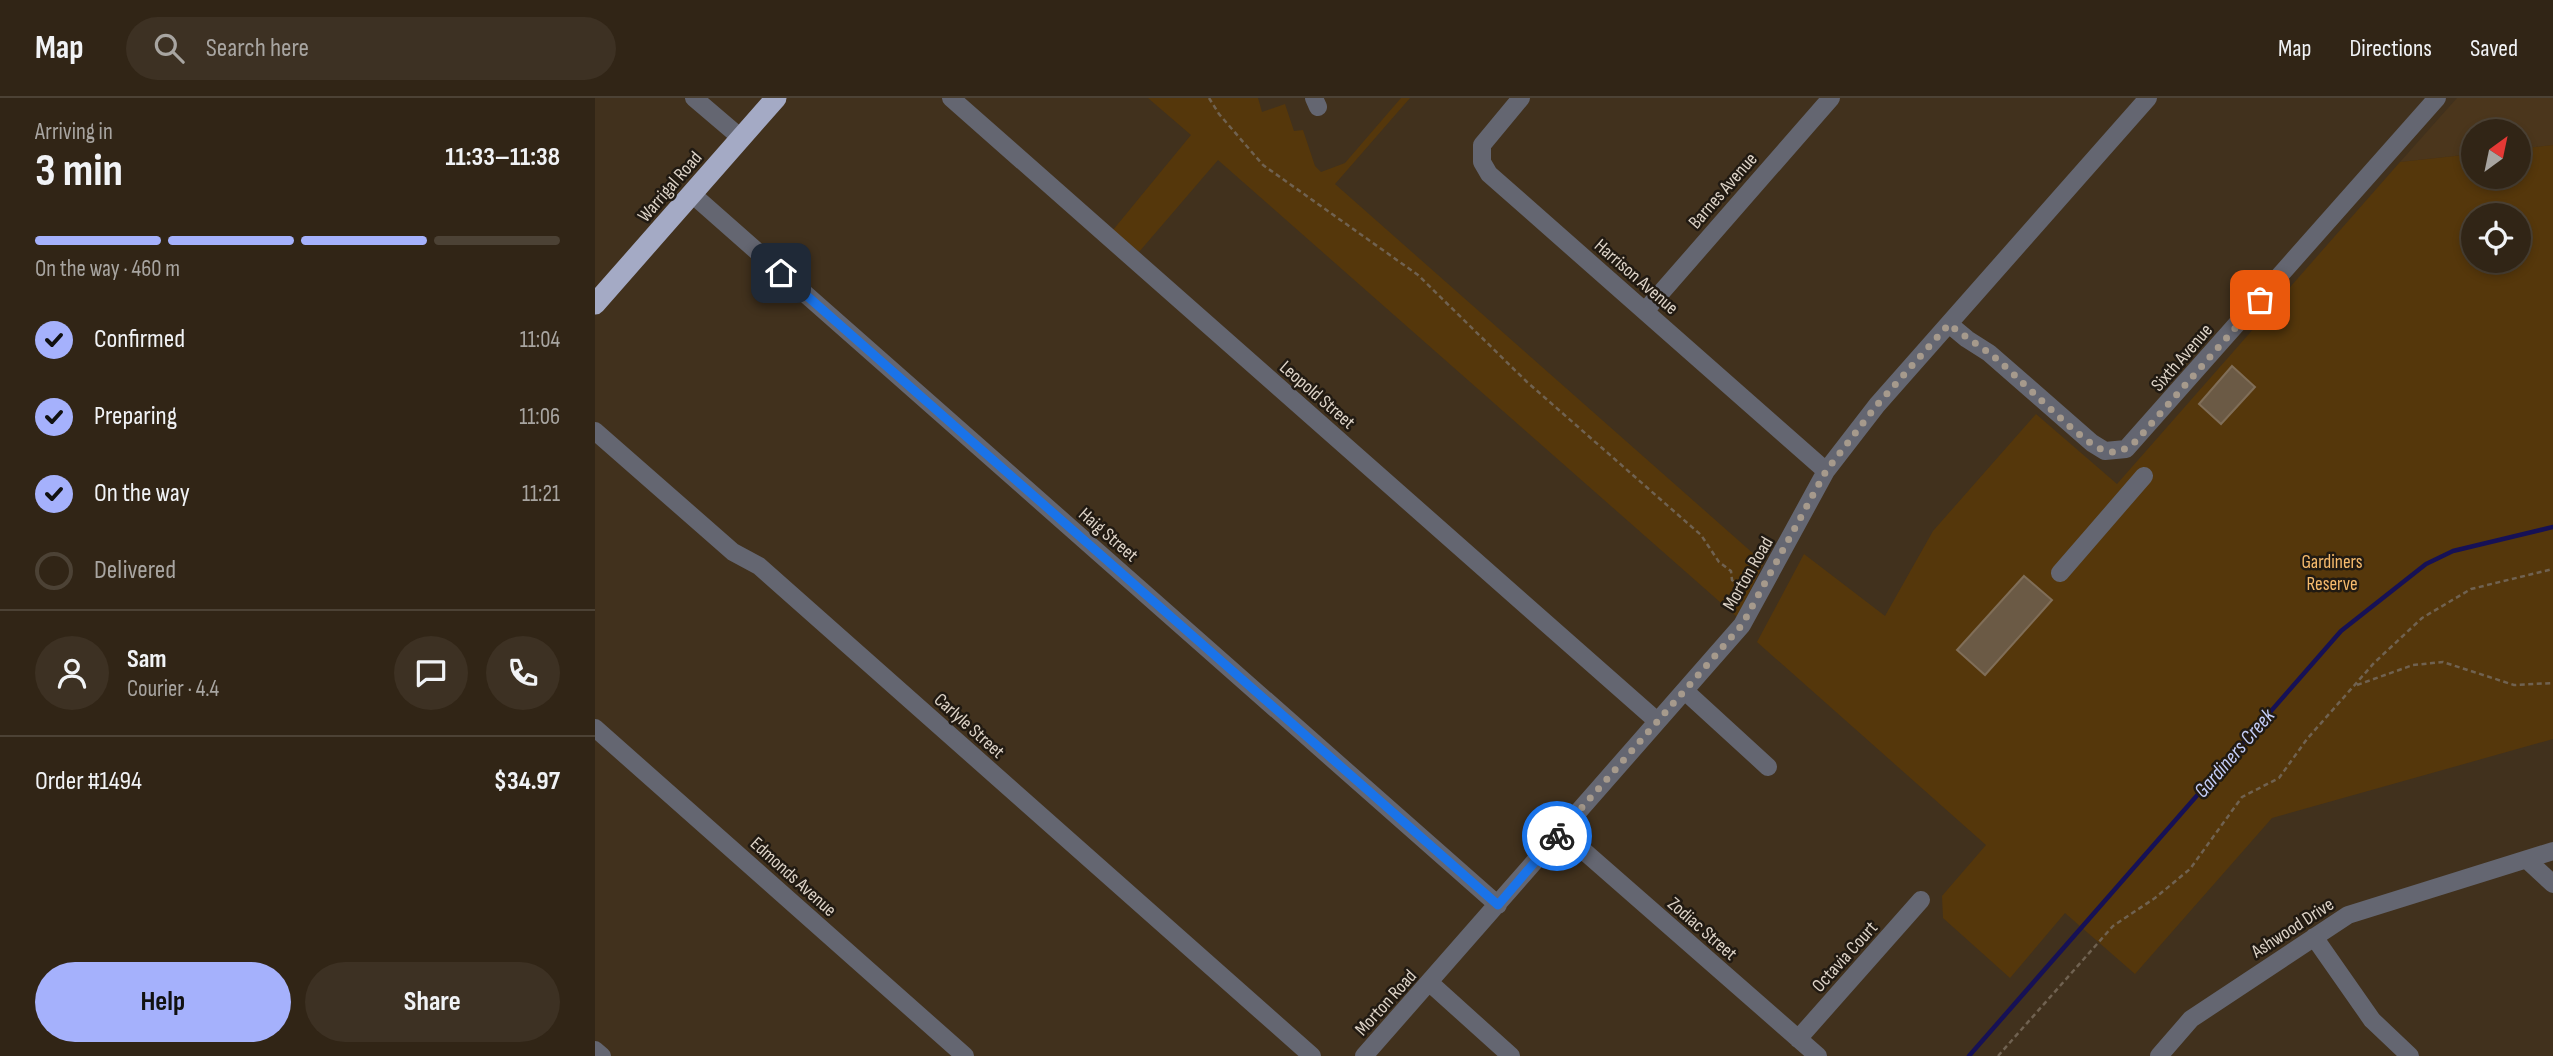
<!DOCTYPE html>
<meta charset="utf-8">
<style>
body{margin:0;font-family:"Sofia Sans Condensed",sans-serif;background:#3d3123;color:#f1f3f6;height:100vh;display:flex;flex-direction:column;font-size:26px;white-space:nowrap}
*{box-sizing:border-box;margin:0}
p{font-size:23px;color:#a8a5a1}
.icon{flex:none;width:38px;height:38px;fill:none;stroke:currentColor;stroke-width:2;stroke-linecap:round;stroke-linejoin:round}
.map{position:relative;flex:1;overflow:hidden}
.details{display:flex;flex-direction:column;background:#312516;width:595px}
.details>*{flex:none}
.needle{width:46px;rotate:33deg}
.buttons{position:absolute;left:1866px;top:21px;display:grid;gap:14px}
.buttons a{display:grid;place-items:center;width:70px;height:70px;border-radius:50%;background:#312516;box-shadow:0 4px 10px #0003,0 0 0 2px #4c4235;font-size:35px}
.pin{position:absolute;display:grid;place-items:center;width:60px;height:60px;color:#fff;margin:-30px;border-radius:14px;box-shadow:0 4px 10px #0006}
.courier{position:absolute;display:grid;place-items:center;width:70px;height:70px;margin:-35px;border:5px solid #1a73e8;border-radius:50%;background:#fff;color:#222;box-shadow:0 2px 9px #0007}
.headline em{font-style:normal;font-weight:700}
.headline div{display:flex;flex-direction:column-reverse}
.headline{display:flex;align-items:center;justify-content:space-between;height:119px;padding:0 35px}
h1{font-size:46px;font-weight:700;line-height:52px}
.bar{display:grid;grid-template-columns:repeat(4,1fr);gap:10px 7px;align-content:center;height:84px;padding:0 35px}
.bar i{height:9px;border-radius:5px;background:#4c4235}
.bar .selected{background:#a5b1fc}
.bar p{grid-column:span 4}
.line{display:flex;align-items:center;gap:18px;padding:0 35px;border-top:2px solid #4c4235}
.line div{flex:1}
.round{display:grid;place-items:center;flex:none;width:74px;height:74px;border-radius:37px;background:#3d3123}
ol{padding:0 35px;list-style:none}
li{display:flex;align-items:center;gap:21px;height:77px}
li p{margin-inline-start:auto}
li .icon{padding:7px;border-radius:50%;background:#a5b1fc;color:#111;stroke-width:4}
li:last-child{color:#a8a5a1}
li i{width:38px;height:38px;border:4px solid #4c4235;border-radius:50%}
.cta{display:flex;gap:14px;margin-top:auto;padding:14px 35px}
.cta a{flex:1;height:80px;border-radius:42px;background:#a5b1fc;color:#111;font-size:28px;font-weight:700;line-height:80px;text-align:center}
.cta a+a{background:#3d3123;color:#f1f3f6}
header{display:flex;align-items:center;gap:42px;box-sizing:border-box;height:98px;padding:0 35px;background:#312516;border-bottom:2px solid #4c4235}
header strong{font-size:33px}
nav{display:flex;gap:38px;margin-inline-start:auto;font-size:24px}
.search{width:490px;height:63px;background:#3d3123;display:flex;align-items:center;gap:18px;box-sizing:border-box;padding:0 24px;border-radius:38px;color:#a8a5a1;font-size:26px}
main{display:flex;flex:1;min-height:0}
.map>svg:first-child{display:block}
.built{fill:#4b361c}
.green{fill:#55370b;fill-rule:evenodd}
.lines{fill:none;stroke-linecap:round;stroke-linejoin:round}
.stream{stroke:#161156;stroke-width:4.5}
.building{fill:#6b5a45;stroke:#806e58;stroke-width:2}
.path{stroke:#706251;stroke-width:2.5;stroke-dasharray:5 3.5;stroke-linecap:butt}
.minor{stroke:#646671;stroke-width:18}
.highway{stroke:#a4aac5;stroke-width:21}
.done{stroke:#a69a8c;stroke-width:7;stroke-dasharray:0 12.6}
.route{stroke:#1a73e8;stroke-width:9}
.labels{text-anchor:middle;stroke-width:5;stroke-linejoin:round;paint-order:stroke}
.street-label{font-size:19px;fill:#ddd3c7;stroke:#211a12}
.park-label{font-size:19px;fill:#f7bb6d;stroke:#211a12}
.water-label{font-size:21px;font-style:italic;fill:#c3ccf6;stroke:#211a12}
</style>
<header>
<strong>Map</strong>
<div class="search"><svg class="icon" aria-label="search" viewBox="0 0 24 24"><circle cx="10" cy="10" r="6"/><path d="M15 15l6 6"/></svg>Search here</div>
<nav><a>Map</a><a>Directions</a><a>Saved</a></nav>
</header>
<main>
<section class="details">
<div class="headline"><div><h1>3 min</h1><p>Arriving in</p></div><em>11:33–11:38</em></div>
<div class="bar"><i class="selected"></i><i class="selected"></i><i class="selected"></i><i></i><p>On the way · 460 m</p></div>
<ol>
<li><svg class="icon" aria-label="check" viewBox="0 0 24 24"><path d="M5 12l5 5 9-10"/></svg>Confirmed<p>11:04</p></li>
<li><svg class="icon" aria-label="check" viewBox="0 0 24 24"><path d="M5 12l5 5 9-10"/></svg>Preparing<p>11:06</p></li>
<li><svg class="icon" aria-label="check" viewBox="0 0 24 24"><path d="M5 12l5 5 9-10"/></svg>On the way<p>11:21</p></li>
<li><i></i>Delivered</li>
</ol>
<div class="line" style="height:126px"><a class="round"><svg class="icon" aria-label="person" viewBox="0 0 24 24"><circle cx="12" cy="8" r="4"/><path d="M4 21q1-7 8-7t8 7"/></svg></a><div><b>Sam</b><p>Courier · 4.4</p></div><a class="round"><svg class="icon" aria-label="chat" viewBox="0 0 24 24"><path d="M4 5h16v11H9l-5 4z"/></svg></a><a class="round"><svg class="icon" aria-label="phone" viewBox="0 0 24 24"><path d="M5 4h4l2 5-3 2q2 4 5 5l2-3 5 2v4C11 20 4 13 5 4z"/></svg></a></div>
<div class="line" style="height:91px"><div>Order #1494</div><b>$34.97</b></div>
<div class="cta"><a>Help</a><a>Share</a></div>
</section>
<div class="map">
<svg width="1958" height="958" viewBox="0 0 1958 958">
<rect width="100%" height="100%" fill="#41311d"/>
<path class="built" d="M1862 0H1958V47L1923 51V33H1878V56L1805 64Z"/>
<path class="green" d="M553 0H663L667 14 690 6 699 33 708 32 720 68 726 74 750 65 806 0H815L740 86 1169 465 1142 519 623 62 544 154 518 132 596 37Z
M1958 47V641L1677 720 1540 876 1470 815 1415 880 1348 820 1347 798 1391 747 1162 544 1209 456 1290 518 1338 433 1441 316 1522 386 1805 64 1878 56V79H1923V51ZM1878 117H1923V163H1878Z"/>
<g class="lines">
<path class="stream" d="M1374 958 1746 533 1831 466 1858 453 1958 429"/>
</g>
<path class="building" d="M1637 268 1660 289 1626 326 1604 306Z
M1429 478 1457 502 1390 577 1362 552Z"/>
<g class="lines">
<path class="path" d="M614 0 624 16 668 67 823 177 932 284 1106 437 1124 464 1136 473 1137 482 1147 491
M1762 587 1818 567 1848 564 1919 587 1958 585
M1403 958 1518 828 1560 800 1595 771 1647 699 1684 680 1712 641 1779 565 1827 520 1876 491 1958 471"/>
<path class="minor" d="M99 0 146 40
M356 0 1062 623
M719 0 723 9
M926 0 887 47V64L894 76 1231 373
M97 96 903 807
M1050 213 1236 0
M1354 226 1372 241 1394 255 1497 345 1510 353 1531 351 1842 0
M0 333 138 454 164 468 717 958
M1465 475 1549 378
M1090 593 1173 669
M0 630 370 958
M966 733 1223 958
M1932 762 1958 786
M1719 839 1777 922 1815 958
M835 885 916 958
M1203 941 1326 802
M0 952 7 958
M769 958 1147 527 1231 373 1282 307 1553 0
M1564 958 1596 921 1753 817 1958 753"/>
<path class="highway" d="M0 206 181 0"/>
</g>
<g class="lines">
<path class="done" d="M962 738 1147 527 1231 373 1282 307 1354 226C1367 237 1381 245 1394 255 1419 273 1488 348 1511 353 1523 356 1532 351 1541 343L1665 202"/>
<path class="route" d="M186 175 903 807 962 738"/>
</g>
<g class="labels">
<g class="street-label">
<text transform="translate(74 88) rotate(-49)" y="7">Warrigal Road</text>
<text transform="translate(1127 92) rotate(-49)" y="7">Barnes Avenue</text>
<text transform="translate(1042 178) rotate(41)" y="7">Harrison Avenue</text>
<text transform="translate(1586 259) rotate(-49)" y="7">Sixth Avenue</text>
<text transform="translate(723 296) rotate(41)" y="7">Leopold Street</text>
<text transform="translate(514 436) rotate(41)" y="7">Haig Street</text>
<text transform="translate(1152 475) rotate(-60)" y="7">Morton Road</text>
<text transform="translate(375 627) rotate(42)" y="7">Carlyle Street</text>
<text transform="translate(199 778) rotate(42)" y="7">Edmonds Avenue</text>
<text transform="translate(1697 829) rotate(-33)" y="7">Ashwood Drive</text>
<text transform="translate(1108 830) rotate(41)" y="7">Zodiac Street</text>
<text transform="translate(1249 858) rotate(-48)" y="7">Octavia Court</text>
<text transform="translate(790 904) rotate(-48)" y="7">Morton Road</text>
</g>
<g class="park-label">
<text x="1737" y="470">Gardiners<tspan x="1737" dy="22">Reserve</tspan></text>
</g>
<g class="water-label">
<text transform="translate(1639 655) rotate(-49)" y="7">Gardiners Creek</text>
</g>
</g>
</svg>
<div class="buttons">
<a><svg class="needle" viewBox="-14 -14 28 28"><path d="M0-13l5 13h-10z" fill="#e53935"/><path d="M0 13l5-13h-10z" fill="#a8a5a1"/></svg></a>
<a><svg class="icon" aria-label="locate" viewBox="0 0 24 24"><circle cx="12" cy="12" r="6"/><path d="M12 2v4M12 18v4M2 12h4M18 12h4"/></svg></a>
</div>
<div class="pin" style="left:1665px;top:202px;background:#ea580c"><svg class="icon" aria-label="bag" viewBox="0 0 24 24"><path d="M5 8h14l-1 12H6zM9 8a3 3 0 0 1 6 0"/></svg></div>
<div class="pin" style="left:186px;top:175px;background:#1f2937"><svg class="icon" aria-label="home" viewBox="0 0 24 24"><path d="M3 11l9-7 9 7M6 9v11h12V9"/></svg></div>
<div class="courier" style="left:962px;top:738px"><svg class="icon" aria-label="bike" viewBox="0 0 24 24"><circle cx="6" cy="16" r="4"/><circle cx="18" cy="16" r="4"/><path d="M6 16l4-8h5l3 8M10 8l3 8H6M13 5h3"/></svg></div>
</div>
</main>
